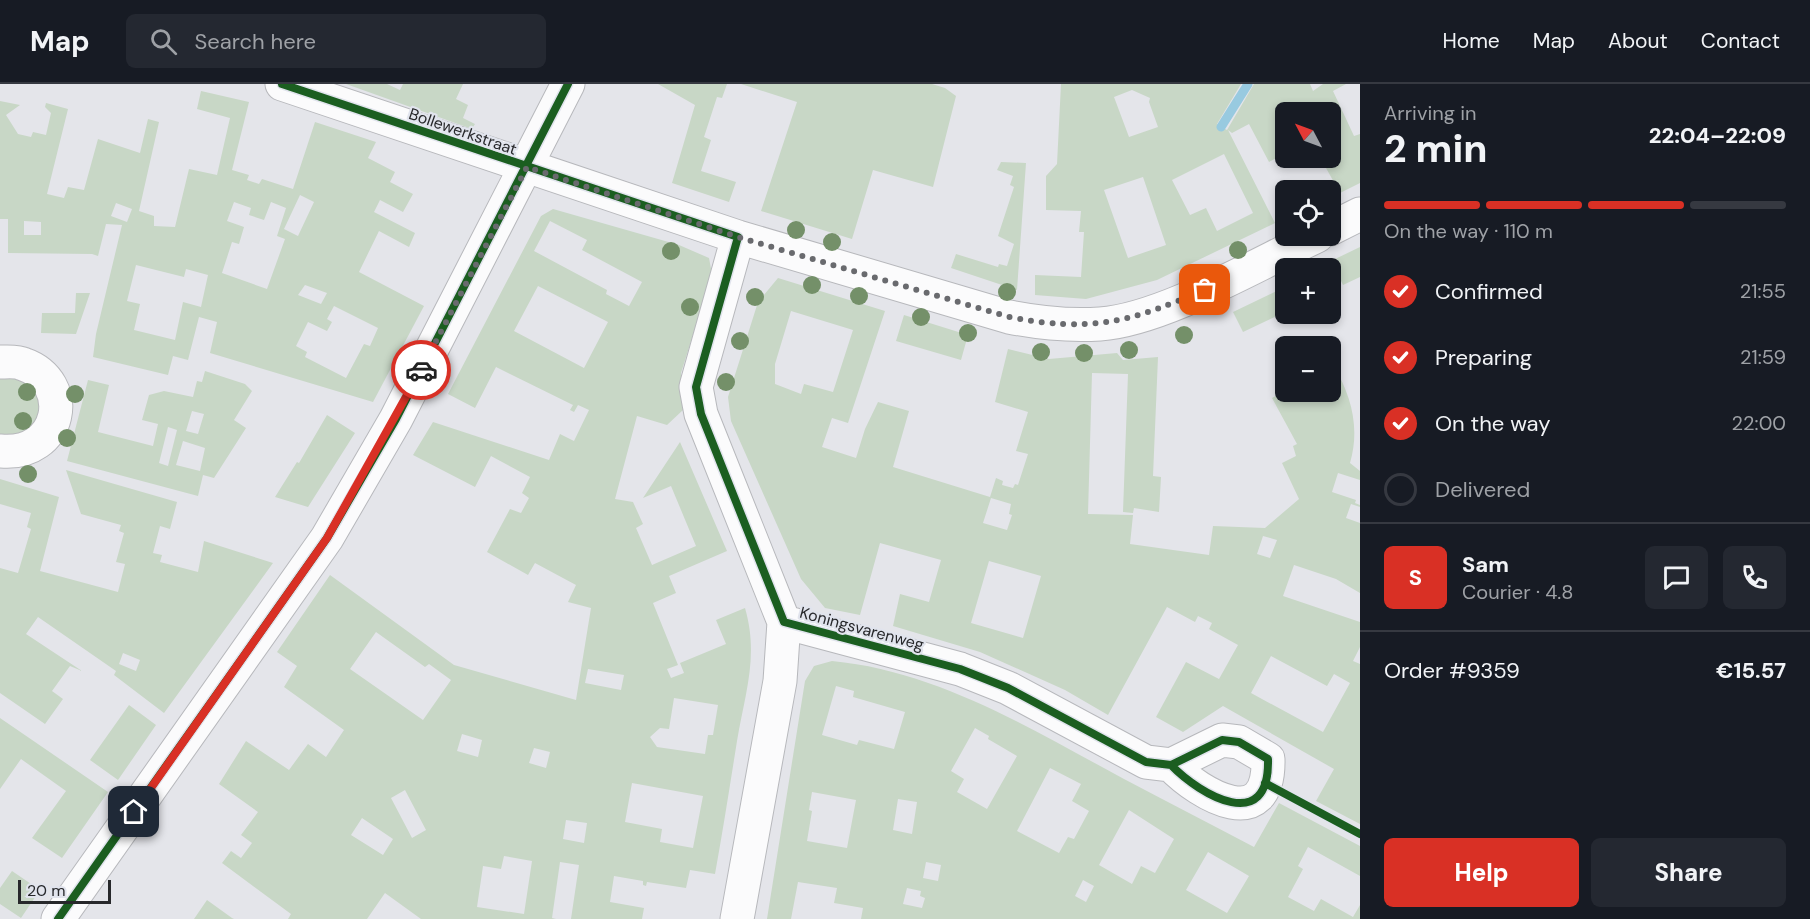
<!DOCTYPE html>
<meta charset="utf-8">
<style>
body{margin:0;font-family:"DM Sans",sans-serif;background:#242831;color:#f1f3f6;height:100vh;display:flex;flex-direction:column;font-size:22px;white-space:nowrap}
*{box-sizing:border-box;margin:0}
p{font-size:20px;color:#9ea1a6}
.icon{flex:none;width:33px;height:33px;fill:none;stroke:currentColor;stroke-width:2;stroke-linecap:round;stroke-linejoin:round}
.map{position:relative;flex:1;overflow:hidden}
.side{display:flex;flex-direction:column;background:#171b24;width:450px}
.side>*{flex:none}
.needle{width:39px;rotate:311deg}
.tools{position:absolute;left:1275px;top:18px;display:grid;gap:12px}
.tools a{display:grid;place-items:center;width:66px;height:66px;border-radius:9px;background:#171b24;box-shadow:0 3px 9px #0003;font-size:30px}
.scale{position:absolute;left:18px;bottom:15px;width:93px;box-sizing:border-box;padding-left:6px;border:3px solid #27282b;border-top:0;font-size:16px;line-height:21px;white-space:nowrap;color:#27282b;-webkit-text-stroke:4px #e1e4ed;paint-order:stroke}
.pin{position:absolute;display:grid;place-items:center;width:51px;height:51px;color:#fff;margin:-26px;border-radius:12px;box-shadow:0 3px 9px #0006}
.courier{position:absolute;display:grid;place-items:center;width:60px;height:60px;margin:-30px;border:4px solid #d93025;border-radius:50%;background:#fff;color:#222;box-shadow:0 2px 8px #0007}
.headline em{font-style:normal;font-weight:800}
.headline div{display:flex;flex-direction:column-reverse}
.headline{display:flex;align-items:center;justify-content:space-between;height:102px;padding:0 24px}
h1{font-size:39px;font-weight:800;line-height:45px}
.bar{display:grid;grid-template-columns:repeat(4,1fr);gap:9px 6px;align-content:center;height:72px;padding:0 24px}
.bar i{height:8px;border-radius:4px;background:#363941}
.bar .active{background:#d93025}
.bar p{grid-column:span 4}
.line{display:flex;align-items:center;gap:15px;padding:0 24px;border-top:2px solid #363941}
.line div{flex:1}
.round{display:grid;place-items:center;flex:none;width:63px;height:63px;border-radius:9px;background:#242831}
ol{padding:0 24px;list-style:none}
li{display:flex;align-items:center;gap:18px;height:66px}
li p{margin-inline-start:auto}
li .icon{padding:6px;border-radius:50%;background:#d93025;color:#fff;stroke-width:4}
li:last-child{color:#9ea1a6}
li i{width:33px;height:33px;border:3px solid #363941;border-radius:50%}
.cta{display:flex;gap:12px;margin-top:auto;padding:12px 24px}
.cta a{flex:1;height:69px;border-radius:9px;background:#d93025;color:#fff;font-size:24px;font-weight:800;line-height:69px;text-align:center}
.cta a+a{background:#242831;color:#f1f3f6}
header{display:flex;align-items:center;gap:36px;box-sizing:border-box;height:84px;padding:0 30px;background:#171b24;border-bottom:2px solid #363941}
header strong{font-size:28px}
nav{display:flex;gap:33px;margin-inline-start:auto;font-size:21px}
.search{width:420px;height:54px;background:#242831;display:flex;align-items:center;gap:15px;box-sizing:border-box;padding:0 21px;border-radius:9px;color:#9ea1a6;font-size:22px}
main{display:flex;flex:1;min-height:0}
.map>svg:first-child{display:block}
.green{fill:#c8d7c6;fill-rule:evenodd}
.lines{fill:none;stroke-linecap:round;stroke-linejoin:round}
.stream{stroke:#98cae0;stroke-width:9}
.minor-casing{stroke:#b7b8bc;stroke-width:35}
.tertiary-casing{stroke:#b7b8bc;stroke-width:35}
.minor{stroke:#fbfbfc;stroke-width:33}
.tertiary{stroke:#fbfbfc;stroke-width:33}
.cycleway-casing{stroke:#e1e4ed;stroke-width:11}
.cycleway{stroke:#1b5e20;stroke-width:8}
.tree{fill:#749069}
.done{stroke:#696a6e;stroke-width:6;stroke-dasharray:0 10.8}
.route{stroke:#d93025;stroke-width:8}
.labels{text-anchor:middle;stroke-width:4.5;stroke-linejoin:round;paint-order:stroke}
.street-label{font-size:16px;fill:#27282b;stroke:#e1e4ed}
</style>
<header>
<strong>Map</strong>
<div class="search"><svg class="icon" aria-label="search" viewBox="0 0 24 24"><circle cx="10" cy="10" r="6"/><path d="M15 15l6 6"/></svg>Search here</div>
<nav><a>Home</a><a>Map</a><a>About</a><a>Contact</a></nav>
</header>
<main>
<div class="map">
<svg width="1360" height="835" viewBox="0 0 1360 835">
<rect width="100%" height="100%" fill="#e4e5ea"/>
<path class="green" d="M346 0H387L400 6 403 0H463L456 15 468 21 463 34 475 40 472 45Z
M658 0H727L722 14 717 13 704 53 711 56 701 87 736 98 729 118 672 99 695 21Z
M741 0H932L945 4 956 12 933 103 873 86 852 155 761 127 797 18Z
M1061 0H1241L1217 40 1227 46 1254 0H1310L1313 7 1323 0H1346L1333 7 1354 52 1360 50V99L1340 109 1326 84 1332 80 1329 74 1330 28H1286L1285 69 1269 78 1249 40 1232 49 1228 46 1275 139 1157 196 1086 215 1035 211V191L1081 193 1084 148H1079L1081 127 1046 126V92L1057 80ZM1132 6 1150 14 1149 18 1158 43 1129 53 1114 13ZM1224 70 1253 129 1217 147 1206 124 1190 131 1172 96ZM1143 93 1166 161 1128 174 1104 106Z
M201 7 249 18 232 86 249 91 247 96 259 100 262 95 293 105 315 38 376 58 368 74 395 88 390 98 413 110 403 128 380 116 374 128 415 149 409 163 379 147 359 188 424 222 373 318 210 269 217 238 199 233 188 276 173 272 168 291 93 273 96 250 122 141 106 140 98 172 92 170 8 169V135H0V17L20 21 6 31 18 50 31 53 33 48 46 51 51 29 45 23 46 19 68 25 47 110 64 114 68 103 84 106 98 55 140 69 148 35 159 38 139 127 154 132V142L175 143 189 85 217 91 230 34 197 25ZM300 111 314 118 298 152 284 145ZM234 118 251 124 249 131 264 136 271 118 286 124 277 152 285 155 267 205 222 189 232 158 239 160 244 143 227 137ZM116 119 132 125 127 138 111 132ZM24 137 41 138V151H24ZM136 181 184 193 186 185 208 191 201 223 183 218 175 256 134 246 140 220 127 217ZM305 201 327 209 321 220 298 211ZM334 222 378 244 370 262 364 260 346 294 305 273 307 268 296 262 308 238 327 247 332 238 327 235Z
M1001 78 1026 79 1017 206 951 184 956 170 998 183 999 180 1007 182 1014 160 998 152 1014 103 1010 101 1013 92 997 86Z
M553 125 679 161 709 174 712 190 681 289 683 326 667 341 637 332 615 415 633 418 643 440 636 444 652 481 696 462 671 402 643 414 680 358 727 467 669 492 676 509 653 519 678 581 667 585 671 594 684 589 680 579 726 560 716 536 745 524C759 572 745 609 737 657 730 701 723 746 715 790L690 786 686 804 647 798 646 802 643 801V797L614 792 610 818 644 824 642 835H571L579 781 560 778 552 834 556 835H421L385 809 367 835H288L291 830 222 779 231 767 241 774 252 759 241 751 258 728 219 700 246 657 289 686 308 660 326 673 344 646 284 603 297 582 277 568 330 491 454 581 576 616 591 524 568 518 576 501 535 479 528 491 487 468 510 425 521 429 529 414 522 409 530 393 491 372 475 403 413 371 433 338 549 376 560 350 574 357 589 326 578 321 574 328 570 326 573 321 496 283 475 324 448 310 541 132ZM550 137 587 156 582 166 642 198 629 222 606 210 607 206 534 167ZM538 202 608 238 584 284 514 247ZM376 548 425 583 429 580 451 596 423 636 350 585ZM588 585 624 591 621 606 585 599ZM674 614 718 621 713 651H708L705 670 657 663 650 653 660 644 669 645ZM462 650 482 656 478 673 457 667ZM534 664 550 668 546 684 529 679ZM632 699 703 712 693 764 660 758 662 745 625 738ZM405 706 426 746 412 754 391 714ZM362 734 393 755 383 771 351 751ZM566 736 587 739 584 759 563 755ZM504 772 532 777 524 830 477 823 483 782 501 785Z
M1360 163V193L1343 201 1331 177Z
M778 194 885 227 848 339 832 334 822 363 856 374 865 345 878 318 909 327 893 383 990 413 996 394 1003 397 1002 401 1013 404 1015 400 1018 401 1028 370 1016 367 1028 328 995 318 1008 265 1049 275 1117 269 1123 276 1158 273 1153 392 1161 393 1159 428 1134 424 1133 429 1123 428 1128 290 1092 289 1088 430 1133 431 1130 460 1209 471 1213 442 1265 444 1299 415 1282 379 1296 372 1293 362 1297 360 1272 314 1285 307 1330 308 1331 282 1333 281C1352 312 1360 345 1350 379L1360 387V396L1338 389 1332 408 1356 416 1355 419 1360 421V423L1351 420 1346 434 1360 439V509L1336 495 1294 481 1283 512 1360 538V563L1353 577 1360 580V740L1316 717 1334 685 1223 622 1183 648 1156 633 1186 578 1219 595 1238 561 1209 545 1212 539 1198 532 1195 538 1167 523 1108 631 1065 606 980 568 893 542 900 510 929 518 941 476 880 459 860 531 825 524 801 495 731 337 728 313 758 218ZM791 227 853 246 833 308 804 300 801 310 775 300V280ZM991 414 1011 420 1009 430 1012 431 1007 446 983 439ZM1263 452 1277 456 1270 474 1257 470ZM989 477 1041 492 1023 554 971 539ZM1271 572 1327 602 1334 590 1350 599 1323 648 1251 609Z
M1285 203V228L1243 248 1233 228Z
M76 209H90L76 250 41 249 42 229H75Z
M904 231 968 251 961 276 896 257Z
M0 287 16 288 43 313 37 345 0 356Z
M205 287 245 300 252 307 234 336 246 344 214 394 203 391 198 412 67 377 88 296 109 301 98 348 153 362 158 340 142 336 149 311 164 307 193 313 197 297 202 298ZM192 327 204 330 198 350 186 347ZM168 343 177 346 168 382 159 379ZM183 357 205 364 200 387 176 381Z
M327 331 355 349 308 423 275 413 297 378 299 379Z
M66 386 177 418 170 445 160 442 153 469 162 471 160 478 198 488 204 457 273 479 164 629 114 591 116 587 38 533 26 550 82 587 70 582 52 607 63 615 45 640 0 609V484L18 489 31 445 27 443 31 429 0 420V395L59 413 40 487 118 508 125 480 116 478 124 449 119 447 121 441 81 430ZM123 569 140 576 136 587 119 580Z
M832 577C938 587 1033 646 1124 695 1167 718 1211 740 1254 763L1279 719 1360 762V792L1308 763 1298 782 1303 785 1288 813 1314 827 1321 815 1353 833 1360 821V835H861L863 824 834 819 837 804 798 798 791 835H767L805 597 814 582ZM836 602 854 607 853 613 905 628 894 665 859 656 857 661 822 651ZM975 644 989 652 988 655 1017 672 987 725 957 708 964 695 951 687ZM1050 684 1081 700 1072 717 1089 727 1074 755 1068 753 1059 769 1017 747ZM812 708 856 716 847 764 807 757 812 727 809 726ZM898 715 917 718 912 750 893 746ZM1129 726 1174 755 1155 789 1141 782 1132 800 1099 781ZM1208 768 1249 792 1227 829 1186 806ZM926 778 941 781 938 797 923 794ZM1083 796 1094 802 1086 818 1075 812ZM907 804 921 807 920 812 925 814 922 824 903 820Z
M129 621 156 641 118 696 90 676Z
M0 634 108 708 62 774 32 754 66 707 21 675 0 705Z
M12 787 40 806 21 834 0 820V804Z
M207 816 232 834 234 835H194Z"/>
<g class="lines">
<path class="stream" d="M1221 43 1248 0"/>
<g class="minor-casing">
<path id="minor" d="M282 0 738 153 1009 233C1039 239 1069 242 1100 240 1162 236 1259 179 1317 152
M1330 145 1360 130
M0 278C7 278 17 277 23 280 76 298 62 373 0 367
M784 538 960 585 1008 604 1146 678 1171 681 1222 656 1239 658 1268 675C1270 751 1201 712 1171 681
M737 835 780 597 784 538 701 330 696 303 738 153"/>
</g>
<g class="tertiary-casing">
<path id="tertiary" d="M58 835 327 454 396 335 568 0"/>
</g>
<use href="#minor" class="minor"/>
<use href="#tertiary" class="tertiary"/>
<g class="cycleway-casing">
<path id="cycleway" d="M282 0 738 153 696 303 701 330 784 538 960 585 1008 604 1146 678 1171 681 1222 656 1239 658 1268 675C1270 751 1201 712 1171 681
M1265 699 1360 750
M58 835 327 454 396 335 568 0"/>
</g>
<use href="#cycleway" class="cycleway"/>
</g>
<g class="tree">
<circle cx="796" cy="146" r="9"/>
<circle cx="832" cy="158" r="9"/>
<circle cx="1238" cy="166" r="9"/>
<circle cx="671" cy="167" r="9"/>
<circle cx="812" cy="201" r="9"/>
<circle cx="1007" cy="208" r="9"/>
<circle cx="859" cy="212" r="9"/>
<circle cx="755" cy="213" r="9"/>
<circle cx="690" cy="223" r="9"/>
<circle cx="921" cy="233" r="9"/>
<circle cx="968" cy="249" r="9"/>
<circle cx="1184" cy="251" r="9"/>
<circle cx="740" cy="257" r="9"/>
<circle cx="1129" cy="266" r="9"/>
<circle cx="1041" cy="268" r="9"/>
<circle cx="1084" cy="269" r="9"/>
<circle cx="726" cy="298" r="9"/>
<circle cx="27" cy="308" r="9"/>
<circle cx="75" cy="310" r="9"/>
<circle cx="23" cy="337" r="9"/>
<circle cx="67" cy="354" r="9"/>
<circle cx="28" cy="390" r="9"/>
</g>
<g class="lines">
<path class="done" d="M421 286 527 83 738 153 1009 233C1092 249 1129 238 1205 206"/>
<path class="route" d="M134 728 327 454 421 286"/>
</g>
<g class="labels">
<g class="street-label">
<text transform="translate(463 47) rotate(19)" y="6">Bollewerkstraat</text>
<text transform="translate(862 544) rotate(15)" y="6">Koningsvarenweg</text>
</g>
</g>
</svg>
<div class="tools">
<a><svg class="needle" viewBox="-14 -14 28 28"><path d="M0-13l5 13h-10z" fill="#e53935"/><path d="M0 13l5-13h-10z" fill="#9ea1a6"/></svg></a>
<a><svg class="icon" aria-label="locate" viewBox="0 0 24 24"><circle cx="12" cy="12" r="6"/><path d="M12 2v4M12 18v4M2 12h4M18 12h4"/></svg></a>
<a>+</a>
<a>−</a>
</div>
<div class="scale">20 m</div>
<div class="pin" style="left:1205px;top:206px;background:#ea580c"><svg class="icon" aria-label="bag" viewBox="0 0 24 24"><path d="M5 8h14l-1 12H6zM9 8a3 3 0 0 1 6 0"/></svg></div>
<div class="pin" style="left:134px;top:728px;background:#1f2937"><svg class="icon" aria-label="home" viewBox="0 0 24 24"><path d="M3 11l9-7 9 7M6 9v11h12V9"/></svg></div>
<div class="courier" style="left:421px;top:286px"><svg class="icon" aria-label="car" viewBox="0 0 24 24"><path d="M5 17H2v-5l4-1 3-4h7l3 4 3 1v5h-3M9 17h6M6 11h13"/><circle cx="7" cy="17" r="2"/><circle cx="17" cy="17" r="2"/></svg></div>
</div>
<section class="side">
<div class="headline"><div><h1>2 min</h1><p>Arriving in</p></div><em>22:04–22:09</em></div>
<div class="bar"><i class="active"></i><i class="active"></i><i class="active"></i><i></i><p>On the way · 110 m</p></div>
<ol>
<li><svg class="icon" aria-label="check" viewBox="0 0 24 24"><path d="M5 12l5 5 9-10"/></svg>Confirmed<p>21:55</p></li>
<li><svg class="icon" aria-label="check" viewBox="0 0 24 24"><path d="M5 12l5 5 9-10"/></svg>Preparing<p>21:59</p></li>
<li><svg class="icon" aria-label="check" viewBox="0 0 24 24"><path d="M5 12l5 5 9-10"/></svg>On the way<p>22:00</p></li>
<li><i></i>Delivered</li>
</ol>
<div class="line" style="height:108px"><b class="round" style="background:#d93025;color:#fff">S</b><div><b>Sam</b><p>Courier · 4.8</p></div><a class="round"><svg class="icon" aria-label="chat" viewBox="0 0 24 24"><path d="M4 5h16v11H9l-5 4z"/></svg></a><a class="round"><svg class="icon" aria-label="phone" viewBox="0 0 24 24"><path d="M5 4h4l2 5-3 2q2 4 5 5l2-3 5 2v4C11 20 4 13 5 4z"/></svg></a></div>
<div class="line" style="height:78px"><div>Order #9359</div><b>€15.57</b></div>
<div class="cta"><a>Help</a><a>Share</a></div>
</section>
</main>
